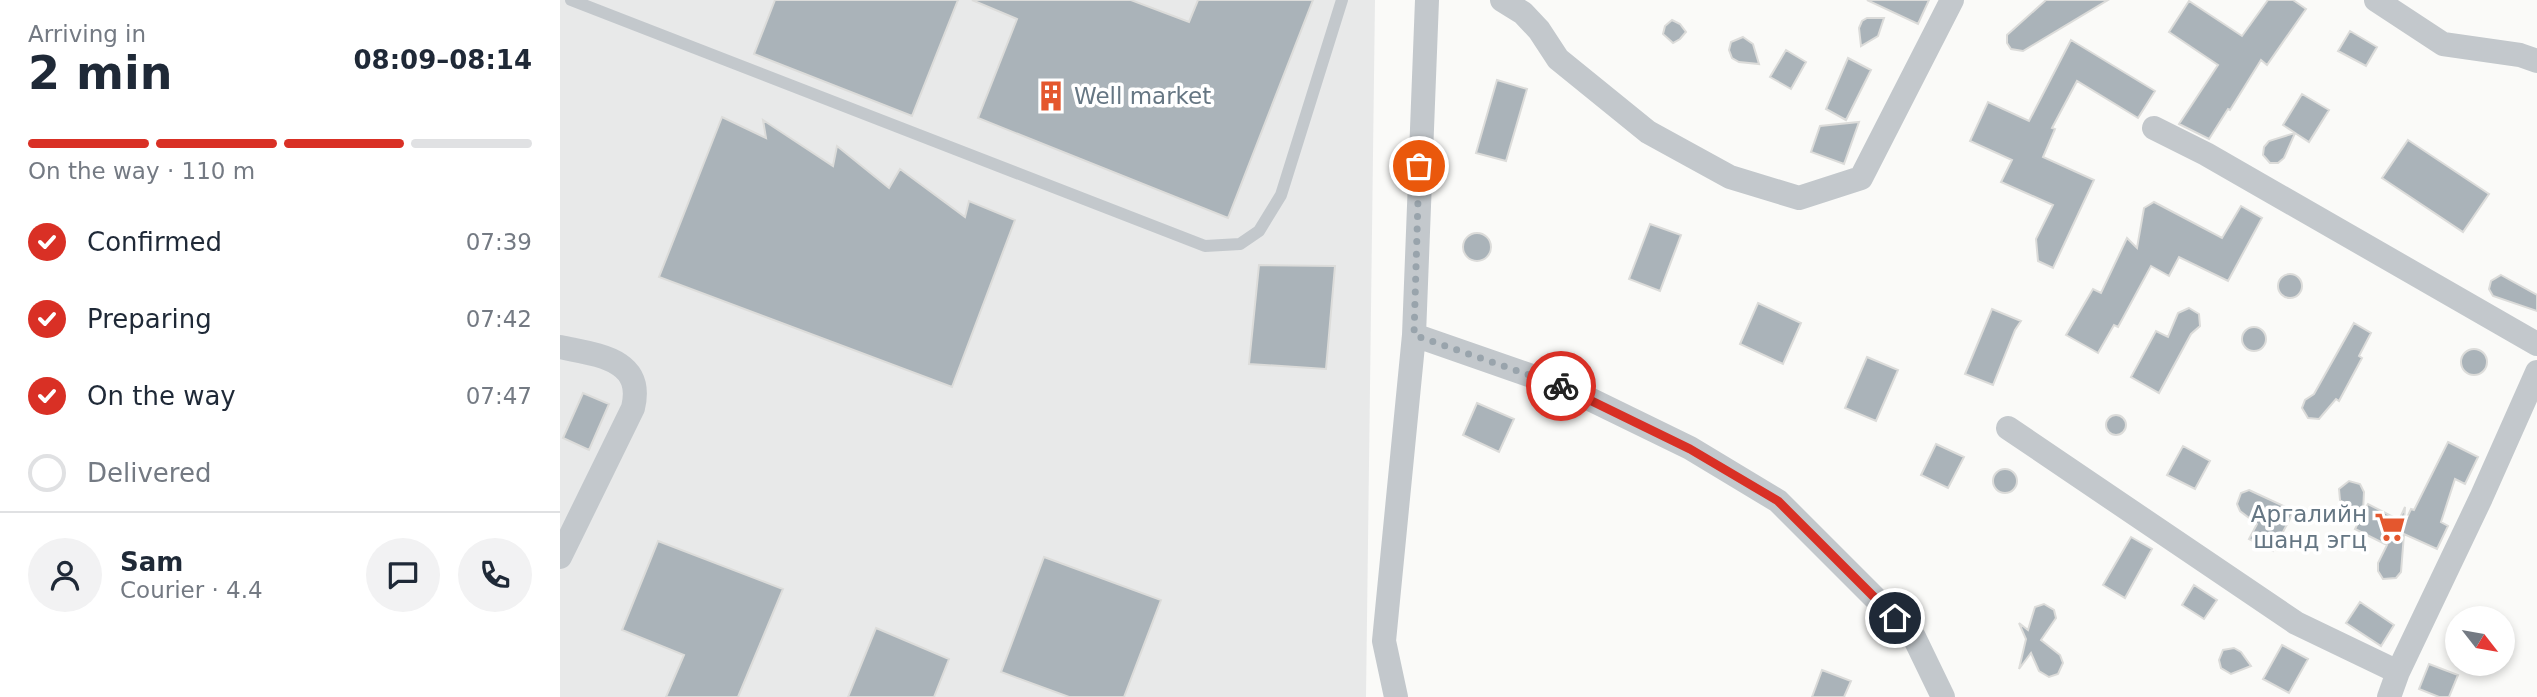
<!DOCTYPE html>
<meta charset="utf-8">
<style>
body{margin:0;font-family:"DejaVu Sans",sans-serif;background:#f2f2f3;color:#1f2937;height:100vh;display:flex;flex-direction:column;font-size:26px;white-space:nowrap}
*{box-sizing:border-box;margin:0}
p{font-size:23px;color:#747a83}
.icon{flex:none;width:38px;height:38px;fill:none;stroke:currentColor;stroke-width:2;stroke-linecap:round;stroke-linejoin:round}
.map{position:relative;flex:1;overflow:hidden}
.drawer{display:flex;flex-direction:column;background:#fff;width:560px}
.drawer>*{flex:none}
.needle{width:46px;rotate:121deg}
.tools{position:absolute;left:1885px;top:606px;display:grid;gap:14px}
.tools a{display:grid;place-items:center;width:70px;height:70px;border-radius:50%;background:#fff;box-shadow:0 4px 10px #0003;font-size:35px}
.pin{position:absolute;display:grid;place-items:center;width:60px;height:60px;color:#fff;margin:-30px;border:4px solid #fff;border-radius:50%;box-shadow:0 2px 7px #0007}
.courier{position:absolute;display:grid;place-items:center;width:70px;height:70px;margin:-35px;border:5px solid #d93025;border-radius:50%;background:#fff;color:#222;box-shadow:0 2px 9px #0007}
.summary em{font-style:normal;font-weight:600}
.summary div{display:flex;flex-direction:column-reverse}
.summary{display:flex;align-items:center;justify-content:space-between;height:119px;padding:0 28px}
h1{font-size:46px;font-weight:600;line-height:52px}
.bar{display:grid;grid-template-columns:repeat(4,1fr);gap:10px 7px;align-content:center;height:84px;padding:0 28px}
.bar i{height:9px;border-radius:5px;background:#e0e1e3}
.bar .on{background:#d93025}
.bar p{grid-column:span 4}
.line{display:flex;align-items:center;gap:18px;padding:0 28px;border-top:2px solid #e0e1e3}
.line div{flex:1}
.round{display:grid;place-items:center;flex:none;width:74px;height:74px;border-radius:37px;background:#f2f2f3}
ol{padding:0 28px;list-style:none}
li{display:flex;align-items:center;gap:21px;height:77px}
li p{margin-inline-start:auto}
li .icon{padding:7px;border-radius:50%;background:#d93025;color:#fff;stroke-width:4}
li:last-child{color:#747a83}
li i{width:38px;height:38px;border:4px solid #e0e1e3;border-radius:50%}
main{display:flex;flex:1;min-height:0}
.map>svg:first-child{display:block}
.built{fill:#e8e9e9}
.building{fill:#aab3b9;stroke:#dcdcda;stroke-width:2}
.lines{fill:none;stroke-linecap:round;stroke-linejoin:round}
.lane{stroke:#c3c8cc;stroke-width:12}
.street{stroke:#c3c8cc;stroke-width:24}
.done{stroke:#99a4ac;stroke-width:7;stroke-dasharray:0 12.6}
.route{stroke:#d93025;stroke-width:9}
.labels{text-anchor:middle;stroke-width:7;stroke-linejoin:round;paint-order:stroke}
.poi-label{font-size:23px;fill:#657683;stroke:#fff;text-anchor:start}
</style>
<main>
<section class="drawer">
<div class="summary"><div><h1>2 min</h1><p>Arriving in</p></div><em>08:09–08:14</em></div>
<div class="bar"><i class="on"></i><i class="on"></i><i class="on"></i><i></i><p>On the way · 110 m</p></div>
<ol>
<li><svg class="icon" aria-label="check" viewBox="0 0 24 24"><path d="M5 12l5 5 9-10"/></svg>Confirmed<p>07:39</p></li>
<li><svg class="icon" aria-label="check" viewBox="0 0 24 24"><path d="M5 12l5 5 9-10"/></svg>Preparing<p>07:42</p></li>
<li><svg class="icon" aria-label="check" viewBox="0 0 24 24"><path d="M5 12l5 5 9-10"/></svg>On the way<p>07:47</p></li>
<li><i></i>Delivered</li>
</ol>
<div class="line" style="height:126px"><a class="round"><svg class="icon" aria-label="person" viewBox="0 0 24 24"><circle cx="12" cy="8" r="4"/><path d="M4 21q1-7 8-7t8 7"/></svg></a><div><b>Sam</b><p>Courier · 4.4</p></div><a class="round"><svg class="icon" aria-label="chat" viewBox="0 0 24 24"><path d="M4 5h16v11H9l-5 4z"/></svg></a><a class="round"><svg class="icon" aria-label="phone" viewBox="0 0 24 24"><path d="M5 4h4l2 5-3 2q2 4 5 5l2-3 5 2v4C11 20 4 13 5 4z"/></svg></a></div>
</section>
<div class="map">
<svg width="1977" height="697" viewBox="0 0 1977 697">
<rect width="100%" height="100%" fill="#fafaf8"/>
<path class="built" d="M0 0H815L806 697H0Z"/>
<path class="building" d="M215 0H398L352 116 194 54Z
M412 0H571L629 22 638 0H753L668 218 418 118 457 19Z
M1307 0H1369L1358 24Z
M1486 0H1548L1463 51 1451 49 1447 43V35Z
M1708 0H1733L1746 9 1707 65 1701 60 1670 110 1668 109 1649 139 1619 124 1658 65 1609 32 1629 1 1682 36Z
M1307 18H1324L1318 36 1301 46 1299 28 1302 21Z
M1112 20 1120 24 1126 32 1120 39 1113 43 1103 34 1105 26Z
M1790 31 1817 47 1806 66 1778 51Z
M1183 37 1193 44 1199 64 1179 62 1172 58 1169 50 1171 42Z
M1511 40 1595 91 1578 118 1517 81 1492 128 1495 129 1483 157 1534 180 1493 268 1478 261 1476 239 1493 205 1441 182 1452 160 1410 141 1428 102 1469 121Z
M1226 50 1246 62 1231 89 1210 77Z
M1288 58 1311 70 1286 120 1266 109Z
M937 80 967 89 946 161 916 153Z
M1742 94 1769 110 1749 142 1735 133 1724 158 1718 163H1710L1703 155 1704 147 1709 141 1735 133 1723 125Z
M162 117 206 138 203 120 273 166 277 146 329 188 340 169 405 217 409 201 455 220 392 387 99 277Z
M1299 122 1284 164 1251 152 1260 126Z
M1848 140 1929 194 1903 232 1822 178Z
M1594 202 1662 238 1681 206 1702 218 1668 281 1619 257 1609 276 1591 266 1558 327 1554 325 1538 353 1506 335 1533 289 1541 293 1567 238 1577 248 1584 208Z
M1090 224 1121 235 1100 291 1069 279Z
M903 247a14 14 0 1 1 28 0a14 14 0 1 1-28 0Z
M699 265 775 266 766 369 689 364Z
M1718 286a12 12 0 1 1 24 0a12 12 0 1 1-24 0Z
M1941 275 1977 295V311L1933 296 1929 289 1931 281Z
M1198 303 1241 323 1223 364 1180 344Z
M1629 308 1639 314 1640 326 1631 334 1599 393 1571 377 1596 331 1608 337 1618 313Z
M1432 309 1461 321 1455 330 1433 385 1405 374Z
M1794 323 1811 333 1799 356 1802 358 1779 401 1776 399 1759 419 1748 418 1742 408 1745 400 1754 394Z
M1682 339a12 12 0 1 1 24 0a12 12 0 1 1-24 0Z
M1901 362a13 13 0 1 1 26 0a13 13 0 1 1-26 0Z
M1307 357 1338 370 1316 421 1285 408Z
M23 393 49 404 29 450 3 438Z
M917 403 954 419 939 452 903 435Z
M1546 425a10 10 0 1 1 20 0a10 10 0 1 1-20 0Z
M1888 442 1918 457 1905 484 1895 479 1881 522 1888 526 1877 549 1844 534 1841 572 1836 578 1823 579 1818 571V563L1827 545 1795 529 1802 515 1780 500 1779 489 1789 481 1800 484 1804 492 1803 512 1808 504 1839 520 1845 507 1844 524 1851 509 1854 510Z
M1376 444 1404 457 1388 488 1361 475Z
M1623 446 1650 461 1635 489 1607 475Z
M1433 481a12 12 0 1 1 24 0a12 12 0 1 1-24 0Z
M1689 490 1734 511 1713 551 1689 539 1697 524 1680 511 1677 504 1681 493Z
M1571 537 1592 549 1565 598 1543 585Z
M98 541 223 589 178 697H106L124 655 62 630Z
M484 557 601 600 564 697H509L441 672Z
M1634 585 1657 600 1644 619 1622 605Z
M1800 602 1834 625 1821 646 1786 623Z
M1484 604 1494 610 1496 618 1481 640 1500 655 1503 663 1498 674 1489 677 1479 671 1471 653 1459 669 1466 639 1459 623 1468 630 1475 607Z
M316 628 389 659 374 697H288Z
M1722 645 1748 659 1729 693 1703 679Z
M1674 648 1681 652 1691 666 1671 674 1661 668 1659 660 1663 650Z
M1869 664 1898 675 1889 697H1879L1859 689Z
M1262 670 1291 681 1284 697H1252Z"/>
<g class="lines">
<path class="lane" d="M11 0 645 246 680 244 699 231 721 195 782 0"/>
<path class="street" d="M942 0 963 13 979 30 998 59 1088 132 1170 177 1239 198 1301 178 1392 0
M1816 0 1883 44 1960 55 1977 61
M1594 128 1646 154 1977 344
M854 335 1009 389 1130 448 1218 501 1354 637 1383 697
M0 347C36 355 85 358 73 408L0 557
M1448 428 1736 623 1838 672
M836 697 824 641 854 335 867 0
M1829 697 1838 672 1921 498 1977 372"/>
</g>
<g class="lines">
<path class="done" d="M859 166 854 335 1001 386"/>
<path class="route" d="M1001 386 1130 449 1218 501 1335 618"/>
</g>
<defs>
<g id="building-bare" transform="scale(2.415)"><path d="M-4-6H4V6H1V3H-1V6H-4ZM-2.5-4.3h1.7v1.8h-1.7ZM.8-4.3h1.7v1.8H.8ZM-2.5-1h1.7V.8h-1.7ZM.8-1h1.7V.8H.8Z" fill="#e4572e" stroke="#fff" stroke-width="2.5" paint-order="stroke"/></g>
<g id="supermarket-bare" transform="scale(2.415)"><path d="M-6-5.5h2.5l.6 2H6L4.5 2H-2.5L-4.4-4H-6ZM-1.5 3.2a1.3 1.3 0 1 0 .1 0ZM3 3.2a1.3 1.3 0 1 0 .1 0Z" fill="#e4572e" stroke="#fff" stroke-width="2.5" paint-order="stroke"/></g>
</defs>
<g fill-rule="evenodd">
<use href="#building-bare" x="491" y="96"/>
<use href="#supermarket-bare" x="1830" y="527"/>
</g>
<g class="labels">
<g class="poi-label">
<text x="514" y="104">Well market</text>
<text x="1807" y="522" text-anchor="end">Аргалийн<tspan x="1807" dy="26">шанд эгц</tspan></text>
</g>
</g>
</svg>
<div class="tools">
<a><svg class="needle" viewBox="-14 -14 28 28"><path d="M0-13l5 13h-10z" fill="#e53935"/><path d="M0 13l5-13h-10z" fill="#747a83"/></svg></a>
</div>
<div class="pin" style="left:859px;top:166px;background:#ea580c"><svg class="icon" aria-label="bag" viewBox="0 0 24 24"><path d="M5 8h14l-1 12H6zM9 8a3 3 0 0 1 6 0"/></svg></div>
<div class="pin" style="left:1335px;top:618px;background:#1f2937"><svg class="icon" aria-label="home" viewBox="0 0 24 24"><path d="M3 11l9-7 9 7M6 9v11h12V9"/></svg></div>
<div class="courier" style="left:1001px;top:386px"><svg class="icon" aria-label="bike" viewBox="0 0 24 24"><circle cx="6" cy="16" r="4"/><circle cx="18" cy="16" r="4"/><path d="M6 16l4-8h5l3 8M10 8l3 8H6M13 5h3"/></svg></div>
</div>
</main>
